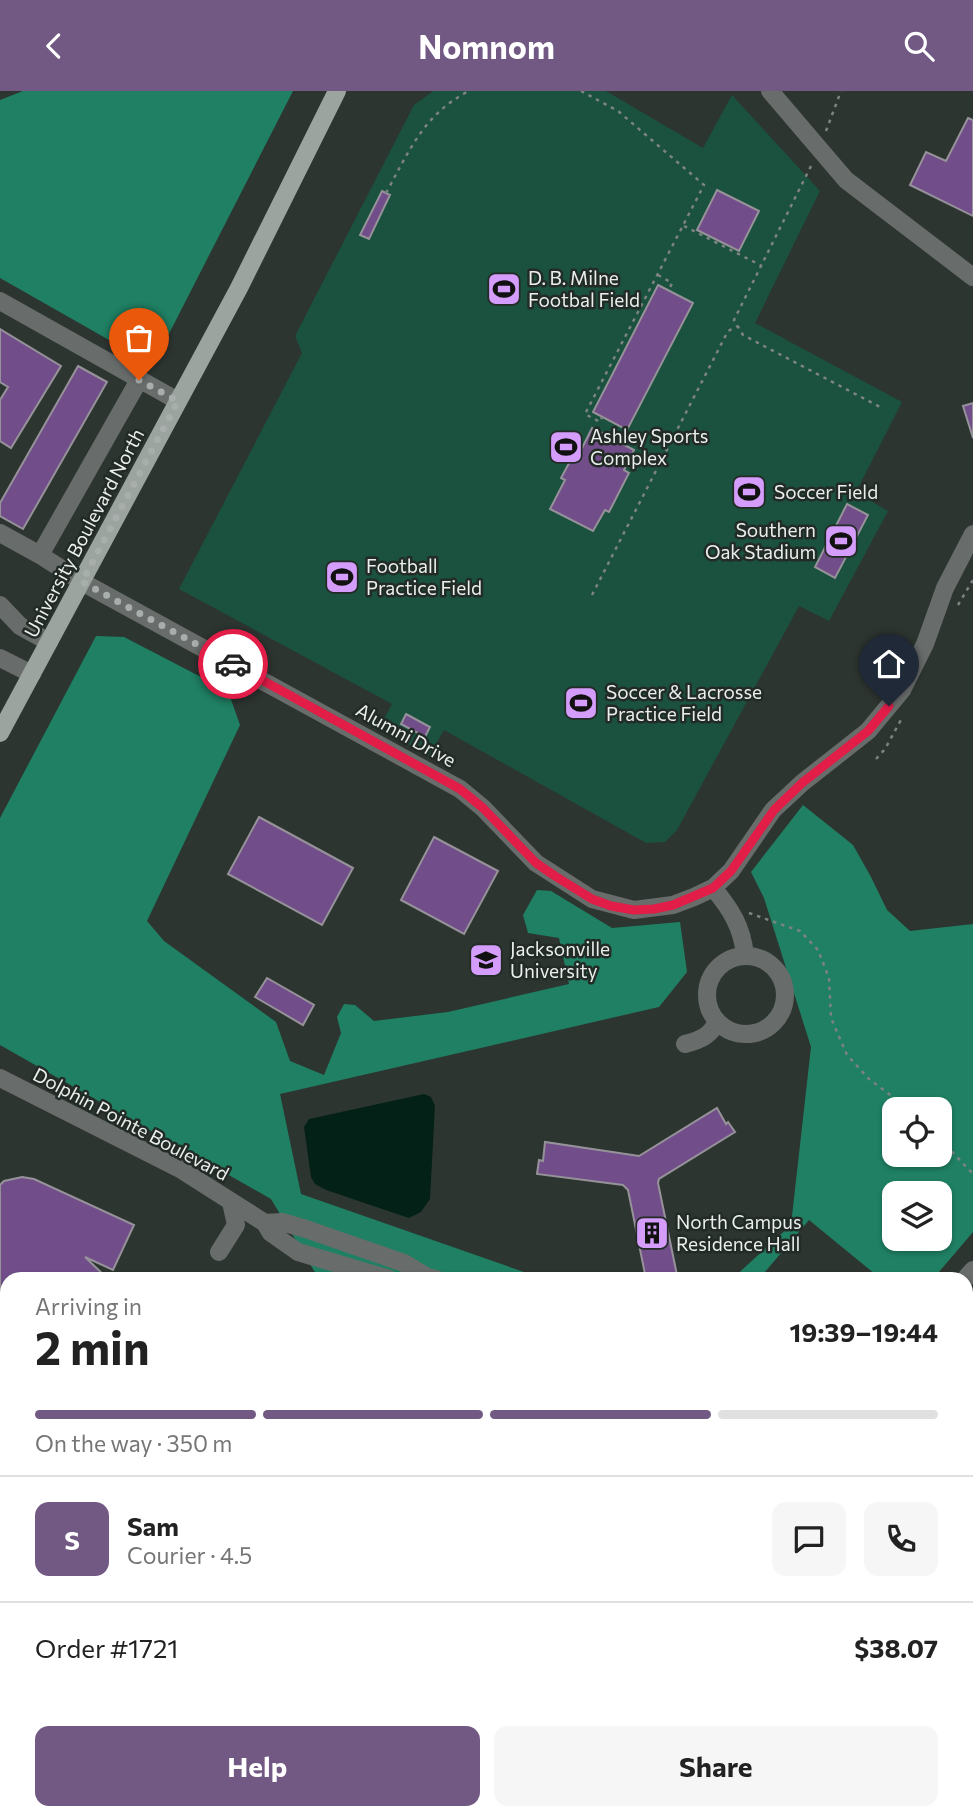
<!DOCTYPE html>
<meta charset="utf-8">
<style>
body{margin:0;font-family:Commissioner,sans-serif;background:#f6f6f6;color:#222;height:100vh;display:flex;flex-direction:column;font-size:26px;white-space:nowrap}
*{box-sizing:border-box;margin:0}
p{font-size:23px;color:#767676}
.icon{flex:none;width:38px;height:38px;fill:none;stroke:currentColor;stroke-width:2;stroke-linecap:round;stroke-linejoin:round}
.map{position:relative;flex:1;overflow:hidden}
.drawer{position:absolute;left:0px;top:1181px;width:973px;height:548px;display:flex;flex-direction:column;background:#fff;border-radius:21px 21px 0 0;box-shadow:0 2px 5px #0004}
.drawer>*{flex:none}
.controls{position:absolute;left:882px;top:1006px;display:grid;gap:14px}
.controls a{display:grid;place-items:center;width:70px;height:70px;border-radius:14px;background:#fff;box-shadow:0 2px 5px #0004;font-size:35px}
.pin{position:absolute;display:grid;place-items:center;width:60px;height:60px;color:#fff;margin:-72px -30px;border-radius:50% 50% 50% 0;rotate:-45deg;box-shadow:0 0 7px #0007}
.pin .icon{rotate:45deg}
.courier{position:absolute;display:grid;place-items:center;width:70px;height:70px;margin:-35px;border:5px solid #e11d48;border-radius:50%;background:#fff;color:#222;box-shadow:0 2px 9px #0007}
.headline em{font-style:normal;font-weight:700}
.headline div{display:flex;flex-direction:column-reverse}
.headline{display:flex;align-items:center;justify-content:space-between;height:119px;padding:0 35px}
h1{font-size:46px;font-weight:700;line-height:52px}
.bar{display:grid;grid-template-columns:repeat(4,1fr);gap:10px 7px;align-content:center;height:84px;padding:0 35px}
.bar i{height:9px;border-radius:5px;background:#e0e0e0}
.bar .active{background:#725984}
.bar p{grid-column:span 4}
.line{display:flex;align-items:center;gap:18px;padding:0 35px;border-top:2px solid #e0e0e0}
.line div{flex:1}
.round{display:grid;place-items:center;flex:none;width:74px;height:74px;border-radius:14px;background:#f6f6f6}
.primary-button{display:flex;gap:14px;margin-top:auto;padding:14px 35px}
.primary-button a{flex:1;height:80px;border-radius:14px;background:#725984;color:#fff;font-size:28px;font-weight:700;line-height:80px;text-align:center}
.primary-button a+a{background:#f6f6f6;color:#222}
header{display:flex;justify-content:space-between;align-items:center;height:91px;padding:0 35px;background:#725984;color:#fff;font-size:32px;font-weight:700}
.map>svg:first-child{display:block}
.green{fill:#1a513f}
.forest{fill:#1f8063;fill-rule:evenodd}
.water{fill:#042118}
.building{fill:#714e89;stroke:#969299;stroke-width:2}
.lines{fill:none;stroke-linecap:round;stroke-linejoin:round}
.path{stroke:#7c8380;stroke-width:2.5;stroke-dasharray:3.5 5;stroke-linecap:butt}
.minor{stroke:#686c6a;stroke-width:18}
.major{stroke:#9ca4a0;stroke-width:18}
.done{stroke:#a8aeab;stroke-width:7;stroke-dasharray:0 12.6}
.route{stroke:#e11d48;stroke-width:9}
.labels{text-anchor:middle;stroke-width:5;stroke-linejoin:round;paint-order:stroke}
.poi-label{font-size:19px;fill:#eaefed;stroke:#232b27;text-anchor:start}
.street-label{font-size:19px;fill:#eaefed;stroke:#232b27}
</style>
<header><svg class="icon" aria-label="back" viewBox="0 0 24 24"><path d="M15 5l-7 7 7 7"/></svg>Nomnom<svg class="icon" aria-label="search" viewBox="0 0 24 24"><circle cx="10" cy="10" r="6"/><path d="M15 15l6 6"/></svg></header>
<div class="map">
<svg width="973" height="1728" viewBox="0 0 973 1728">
<rect width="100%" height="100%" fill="#2d3531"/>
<path class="green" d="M433 0H606L703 57 732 4 820 100 755 232 902 311 856 401 888 420 829 530 799 515 677 739 665 751 646 752 444 639 429 665 379 637 392 613 179 498 302 262 295 245 414 14Z
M451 1722H606L623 1728H457Z"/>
<path class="forest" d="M23 0H293L153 274 0 187V9Z
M96 545 124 546 228 600 240 634 147 830 164 850 276 931 290 970 324 984 341 942 337 926 344 913 355 914 374 930 448 921 569 893 559 847 528 842 523 824 537 799 551 800 612 837 680 831 687 881 659 916 280 1003 301 1103 544 1188H319L271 1108 0 954V727Z
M803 714 853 754 871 786 887 819 910 840 973 833V1141L933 1188H881L809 1129 759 1188H732L791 1134 811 956 764 807 751 781ZM894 1018H940V1064H894ZM894 1102H940V1148H894Z
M973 1663V1728H779L800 1722H966V1670Z
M399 1722H451L457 1728H405Z
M606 1722H761L773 1728H623Z"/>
<path class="water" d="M424 1003 431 1006 435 1015 430 1108 421 1121 409 1127 326 1099 315 1093 311 1086 304 1036 309 1028Z"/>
<path class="building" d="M968 27 973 29V125L910 94 926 61 946 70Z
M717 99 759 120 739 160 697 139Z
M382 100 390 104 369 148 360 144Z
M658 194 693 212 627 339 593 321Z
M0 238 61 275 11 357 0 350V309L8 296 0 291Z
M78 275 107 291 23 438 0 425V412Z
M973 312V347L963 315Z
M592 337 634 359 624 379 629 382 609 421 605 419 593 440 550 418 565 389 561 387 575 361 579 363Z
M847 413 868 424 835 487 815 476Z
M406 623 430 636 425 646 401 633Z
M259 726 353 777 322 834 228 783Z
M434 746 498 780 464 843 401 809Z
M267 887 314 914 303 934 255 906Z
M717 1017 726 1033 728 1031 735 1041 659 1088 658 1092 677 1184 665 1188H646L628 1099 623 1094 537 1083 539 1069 543 1070 545 1051 639 1065Z
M22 1086 34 1088 134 1134 113 1179 85 1166 108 1188H7V1214L0 1207V1094L4 1090Z
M966 1417 970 1421 973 1418V1500L966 1494Z
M7 1461V1504L0 1511V1468Z
M97 1722H139L145 1728H103Z
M244 1722H279L273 1728H247L242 1724Z"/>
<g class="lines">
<path class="path" d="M581 0 618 20 704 94 585 323 600 331 602 326
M826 40 841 0
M811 75 734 229 743 244 882 317
M386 102C409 60 424 23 469 0
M684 135 762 175
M658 184 672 192 669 199
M592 504 728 240 738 235
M958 514 973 489
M876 668 885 658 902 627
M749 822 800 840 818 859 829 887 831 927 847 964 869 988 909 1018
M940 1048 973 1083"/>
<path class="minor" d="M770 0 846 89 973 186
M0 210 178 310
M0 442 40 464 82 491 460 698 483 717 536 772 592 808 634 819 673 814 694 806 713 797 731 780 773 719 802 692 868 640 902 599 925 553 945 497 973 443
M40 464 139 289
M0 514 20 535 49 551
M0 567 32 583
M713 797C731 818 742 836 745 864
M707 904a39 39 0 1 1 78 0a39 39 0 1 1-78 0Z
M685 953C700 949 711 945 717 930
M0 987 180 1078 265 1132 282 1131 306 1138 404 1172 427 1186 436 1188
M265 1132 271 1142 298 1161 389 1188
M219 1161 236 1134 231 1111
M965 1188 973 1179
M0 1429 7 1423
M966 1545 973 1551
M966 1605 973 1607
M0 1631 7 1636
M56 1722 59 1728
M76 1722 80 1728
M200 1722 206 1728"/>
<path class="major" d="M0 642 239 197 337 0"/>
</g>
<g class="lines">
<path class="done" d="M139 289 178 310 82 491 233 573"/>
<path class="route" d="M233 573 460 698 483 717 536 772 555 785 592 808 611 815 634 819 654 818 673 814 713 797 731 780 774 719 802 692 868 640 889 615"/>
</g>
<defs>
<g id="stadium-square" transform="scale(1.75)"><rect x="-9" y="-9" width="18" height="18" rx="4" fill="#d49cfb" stroke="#232b27"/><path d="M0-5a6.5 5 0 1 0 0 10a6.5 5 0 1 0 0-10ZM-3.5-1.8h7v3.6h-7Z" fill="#111"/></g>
<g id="university-square" transform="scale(1.75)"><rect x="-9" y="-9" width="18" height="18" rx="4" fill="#d49cfb" stroke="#232b27"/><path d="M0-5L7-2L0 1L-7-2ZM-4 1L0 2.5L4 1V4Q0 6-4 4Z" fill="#111"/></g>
<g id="building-square" transform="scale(1.75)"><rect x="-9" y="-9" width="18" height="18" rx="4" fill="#d49cfb" stroke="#232b27"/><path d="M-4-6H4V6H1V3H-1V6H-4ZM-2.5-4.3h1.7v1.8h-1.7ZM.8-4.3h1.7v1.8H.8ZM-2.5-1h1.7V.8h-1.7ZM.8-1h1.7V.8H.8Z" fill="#111"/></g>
</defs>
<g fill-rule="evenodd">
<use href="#stadium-square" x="504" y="198"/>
<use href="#stadium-square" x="566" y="356"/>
<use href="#stadium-square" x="749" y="401"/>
<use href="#stadium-square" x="841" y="450"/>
<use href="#stadium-square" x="342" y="486"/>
<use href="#stadium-square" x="581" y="612"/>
<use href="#university-square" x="486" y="869"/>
<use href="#building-square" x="652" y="1142"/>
</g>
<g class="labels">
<g class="poi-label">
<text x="528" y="194">D. B. Milne<tspan x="528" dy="22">Footbal Field</tspan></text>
<text x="590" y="352">Ashley Sports<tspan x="590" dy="22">Complex</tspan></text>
<text x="774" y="408">Soccer Field</text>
<text x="816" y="446" text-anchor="end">Southern<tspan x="816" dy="22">Oak Stadium</tspan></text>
<text x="366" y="482">Football<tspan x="366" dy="22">Practice Field</tspan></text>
<text x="606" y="608">Soccer &amp; Lacrosse<tspan x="606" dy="22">Practice Field</tspan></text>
<text x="510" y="865">Jacksonville<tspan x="510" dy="22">University</tspan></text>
<text x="676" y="1138">North Campus<tspan x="676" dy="22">Residence Hall</tspan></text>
</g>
<g class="street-label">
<text transform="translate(84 442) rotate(-62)" y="7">University Boulevard North</text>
<text transform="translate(406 644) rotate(29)" y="7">Alumni Drive</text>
<text transform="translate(131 1033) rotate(28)" y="7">Dolphin Pointe Boulevard</text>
</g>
</g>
</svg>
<div class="controls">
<a><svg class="icon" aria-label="locate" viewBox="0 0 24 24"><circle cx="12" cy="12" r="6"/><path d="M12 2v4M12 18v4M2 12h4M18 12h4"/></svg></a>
<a><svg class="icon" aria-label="layers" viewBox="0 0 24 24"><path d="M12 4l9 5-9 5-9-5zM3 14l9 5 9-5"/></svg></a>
</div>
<div class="pin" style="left:139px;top:289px;background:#ea580c"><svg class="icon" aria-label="bag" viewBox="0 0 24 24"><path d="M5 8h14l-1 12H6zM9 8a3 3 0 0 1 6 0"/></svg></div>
<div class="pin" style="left:889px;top:615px;background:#1f2937"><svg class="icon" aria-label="home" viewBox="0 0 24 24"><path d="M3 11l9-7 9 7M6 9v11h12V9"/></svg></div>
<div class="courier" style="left:233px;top:573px"><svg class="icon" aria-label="car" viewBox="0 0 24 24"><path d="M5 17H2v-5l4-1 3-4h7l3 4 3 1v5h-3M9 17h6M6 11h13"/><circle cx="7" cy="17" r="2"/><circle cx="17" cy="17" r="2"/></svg></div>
<section class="drawer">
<div class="headline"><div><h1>2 min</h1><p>Arriving in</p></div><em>19:39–19:44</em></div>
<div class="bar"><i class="active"></i><i class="active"></i><i class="active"></i><i></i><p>On the way · 350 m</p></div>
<div class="line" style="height:126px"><b class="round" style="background:#725984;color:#fff">S</b><div><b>Sam</b><p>Courier · 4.5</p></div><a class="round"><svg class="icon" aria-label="chat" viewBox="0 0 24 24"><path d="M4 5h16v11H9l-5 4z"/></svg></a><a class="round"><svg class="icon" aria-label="phone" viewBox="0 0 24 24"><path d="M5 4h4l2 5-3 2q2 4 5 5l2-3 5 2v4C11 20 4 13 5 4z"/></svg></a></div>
<div class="line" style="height:91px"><div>Order #1721</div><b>$38.07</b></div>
<div class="primary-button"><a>Help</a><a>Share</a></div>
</section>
</div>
